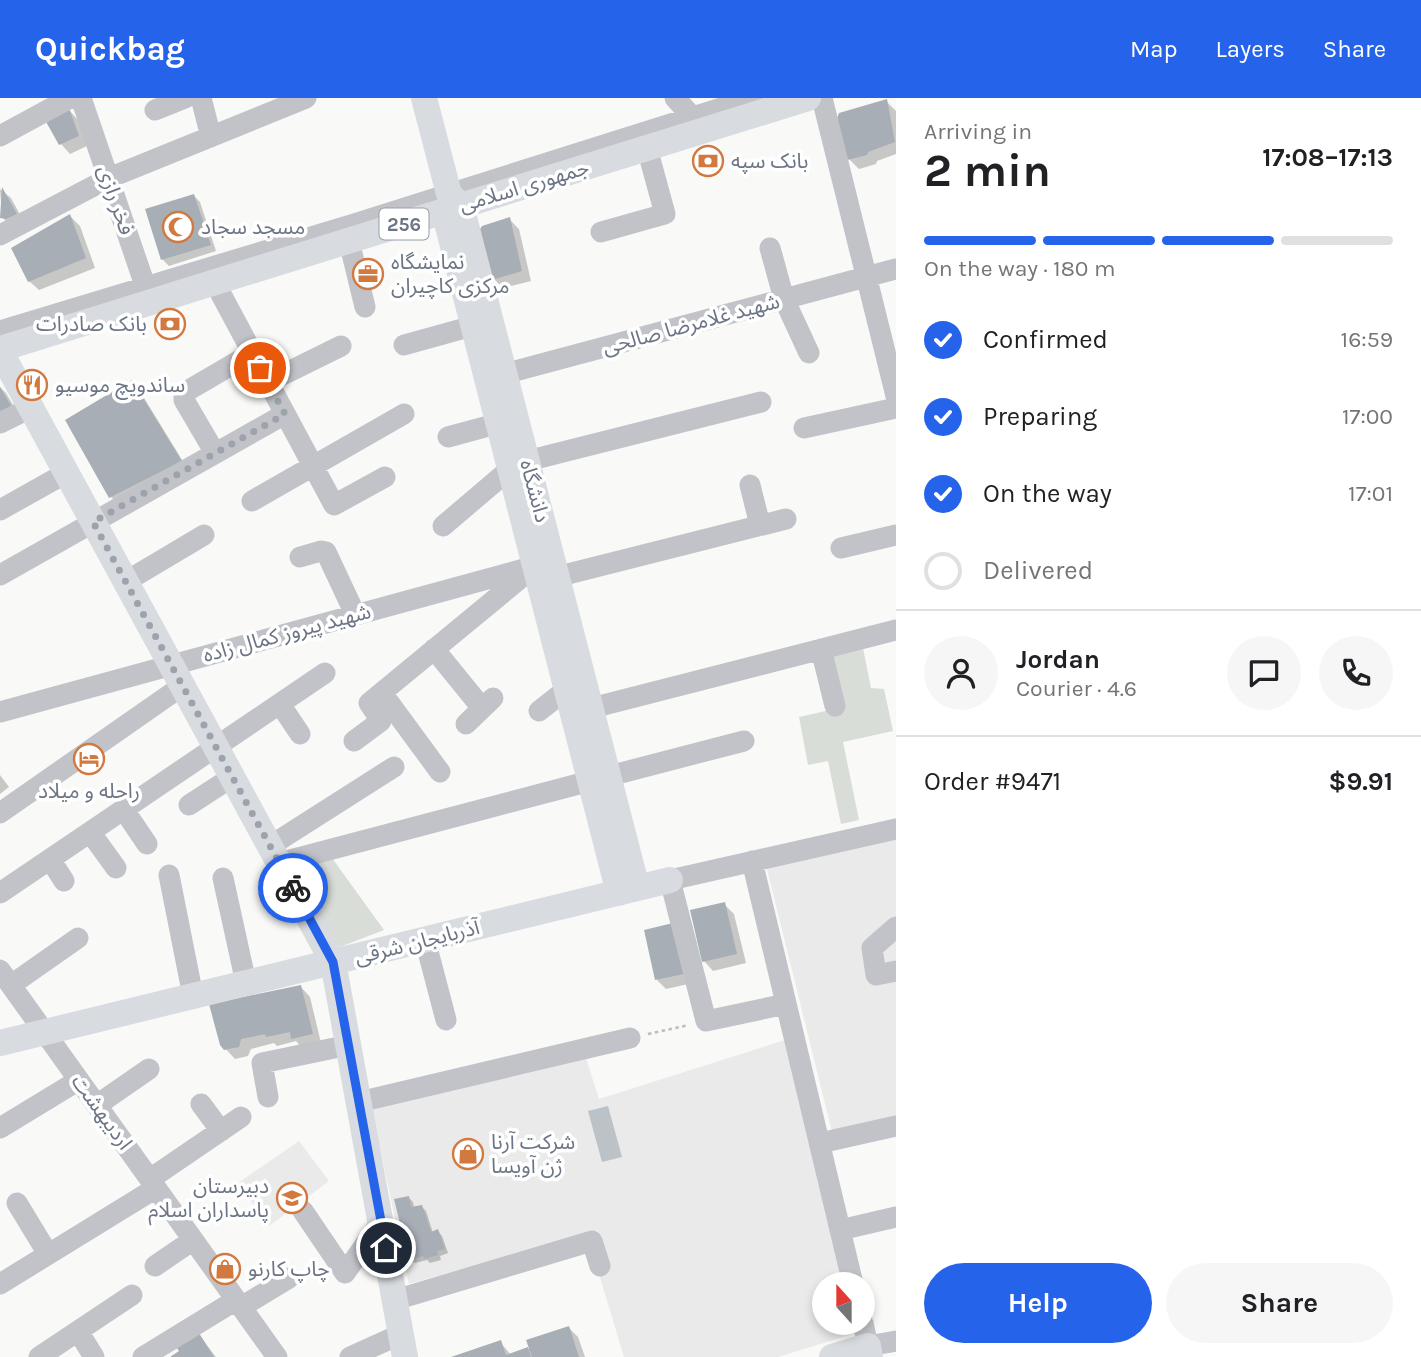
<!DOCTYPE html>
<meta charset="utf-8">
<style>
body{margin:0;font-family:Karla,"Noto Sans Arabic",sans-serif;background:#f6f6f6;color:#202124;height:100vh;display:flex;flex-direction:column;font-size:26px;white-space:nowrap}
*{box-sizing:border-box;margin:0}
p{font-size:23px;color:#757577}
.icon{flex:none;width:38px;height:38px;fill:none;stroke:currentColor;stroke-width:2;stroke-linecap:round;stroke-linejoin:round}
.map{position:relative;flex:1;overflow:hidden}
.details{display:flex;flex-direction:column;background:#fff;width:525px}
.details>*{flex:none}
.needle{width:46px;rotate:339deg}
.tools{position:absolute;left:812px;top:1174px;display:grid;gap:14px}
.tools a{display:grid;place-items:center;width:63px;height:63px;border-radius:50%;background:#fff;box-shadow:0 4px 10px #0003;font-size:35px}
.pin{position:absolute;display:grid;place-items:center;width:60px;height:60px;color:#fff;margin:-30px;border:4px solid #fff;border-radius:50%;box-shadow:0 2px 7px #0007}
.courier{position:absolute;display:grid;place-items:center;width:70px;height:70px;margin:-35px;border:5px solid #2563eb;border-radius:50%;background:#fff;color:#222;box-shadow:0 2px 9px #0007}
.summary em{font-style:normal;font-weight:700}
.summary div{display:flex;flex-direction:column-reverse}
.summary{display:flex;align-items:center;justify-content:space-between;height:119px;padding:0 28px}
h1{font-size:46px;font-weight:700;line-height:52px}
.bar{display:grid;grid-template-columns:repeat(4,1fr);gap:10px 7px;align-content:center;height:84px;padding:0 28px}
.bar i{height:9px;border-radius:5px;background:#e0e0e0}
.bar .on{background:#2563eb}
.bar p{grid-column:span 4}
.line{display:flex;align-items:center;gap:18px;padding:0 28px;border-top:2px solid #e0e0e0}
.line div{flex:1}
.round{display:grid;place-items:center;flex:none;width:74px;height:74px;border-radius:37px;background:#f6f6f6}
ol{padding:0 28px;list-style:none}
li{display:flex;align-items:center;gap:21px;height:77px}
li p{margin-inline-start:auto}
li .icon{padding:7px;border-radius:50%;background:#2563eb;color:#fff;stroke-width:4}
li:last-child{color:#757577}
li i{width:38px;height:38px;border:4px solid #e0e0e0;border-radius:50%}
.primary-button{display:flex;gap:14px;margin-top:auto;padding:14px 28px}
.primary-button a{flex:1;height:80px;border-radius:42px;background:#2563eb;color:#fff;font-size:28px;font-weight:700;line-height:80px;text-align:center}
.primary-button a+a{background:#f6f6f6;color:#202124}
header{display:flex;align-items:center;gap:42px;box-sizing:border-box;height:98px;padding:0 35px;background:#2563eb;color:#fff}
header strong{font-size:33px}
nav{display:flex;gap:38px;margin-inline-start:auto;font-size:24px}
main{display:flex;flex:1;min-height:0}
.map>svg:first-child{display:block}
.built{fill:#eaeaea}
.green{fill:#d8ddd7}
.water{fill:#bbc2c8}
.shadow{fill:#0003}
.building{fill:#a8aeb5}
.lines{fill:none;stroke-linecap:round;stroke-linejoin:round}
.path{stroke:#bbbdc0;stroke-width:2.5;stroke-dasharray:3.5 3.5;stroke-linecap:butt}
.minor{stroke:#c1c3c8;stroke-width:21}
.major{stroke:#d8dbdf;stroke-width:26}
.done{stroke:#9da3ad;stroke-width:7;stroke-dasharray:0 12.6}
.route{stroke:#2563eb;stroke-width:9}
.labels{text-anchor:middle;stroke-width:7;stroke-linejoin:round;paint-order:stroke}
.shield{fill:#fff;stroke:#979eaa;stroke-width:2}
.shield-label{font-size:19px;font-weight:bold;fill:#6b7585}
.poi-label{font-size:21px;fill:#6b7585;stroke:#fff;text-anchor:start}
.street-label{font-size:21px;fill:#6b7585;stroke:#fff}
</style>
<header>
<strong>Quickbag</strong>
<nav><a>Map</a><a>Layers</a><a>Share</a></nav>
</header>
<main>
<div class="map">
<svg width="896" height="1259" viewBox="0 0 896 1259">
<rect width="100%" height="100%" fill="#f9f9f7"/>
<path class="built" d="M896 720V1023L833 1038 763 755Z
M785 942 844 1186H824V1225H853L856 1235 778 1259H624L599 1176 610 1169 597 1133 409 1186 372 1012 585 957 599 1001Z
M299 1043 329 1083 269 1128 238 1085Z"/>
<path class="green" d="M863 550 871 590 884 591 893 633 843 644 859 722 841 726 828 663 808 667 799 619 839 610 828 557Z
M332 760 384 832 340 849 289 769Z"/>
<path class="water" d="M608 1008 622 1059 602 1064 588 1013Z"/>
<path class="shadow" d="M886 3 896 13V56L877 63 876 66 859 71 849 61Z
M68 11 78 22 87 48 70 56 61 46 48 22Z
M0 91 11 100 25 126 12 129 2 119Z
M194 98 200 104 216 153 169 168 163 162 147 112Z
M70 118 80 128 95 170 39 192 29 183Z
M509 121 519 131 531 183 503 190 494 181Z
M132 284 138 290 187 370 117 405 111 399Z
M0 289 6 295 20 319 0 325Z
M0 677 9 689 0 696Z
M724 806 734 816 746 865 713 873 704 863Z
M646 833 693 885 666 891 657 882Z
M301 889 310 899 321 945 302 950 296 943 277 948 274 945 251 951 248 958 235 961 221 946Z
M409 1100 413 1104 414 1110 421 1108 426 1113 433 1135 438 1133 442 1138 448 1155 440 1158 441 1162 430 1165 427 1162 415 1165 410 1161Z
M569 1230 578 1239 585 1259H455L500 1244 511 1257 531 1250Z
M199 1237 216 1259H173Z"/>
<path class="building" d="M887 1 895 44 868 54 867 57 847 62 836 23 839 15Z
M69 10 79 38 59 47 45 22Z
M2 89 17 116 6 121 0 120Z
M194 96 211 147 161 162 145 111Z
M70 116 86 160 28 184 11 150Z
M510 119 522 173 492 182 479 133 482 128Z
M132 282 182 363 109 400 65 322Z
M0 289 12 309 0 313Z
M725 804 737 856 702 864 690 812Z
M673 825 684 876 655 882 644 832Z
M301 887 313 936 291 941 290 934 266 939 265 936 241 941 239 949 224 952 220 947 209 906Z
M409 1098 411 1109 422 1107 431 1134 438 1131 445 1151 437 1153 438 1157 424 1161 423 1158 409 1162 394 1101Z
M569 1228 579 1259H532L526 1242Z
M199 1235 214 1259H170L179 1253 176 1249Z
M501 1242 506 1257 528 1249 531 1259H451Z"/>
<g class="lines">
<path class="path" d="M648 936 689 927"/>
<path class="minor" d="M81 0 149 199
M201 0 211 39
M675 0 701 28
M822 0 896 298
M155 12 185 0
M0 38 70 0
M601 134 665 116 647 50
M0 137 109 80 306 0
M349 143 365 209
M770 150 784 201 809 255
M215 185 334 407 385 379
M0 233 354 126 753 0
M404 247 487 224
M489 280 896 171
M268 284 341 248
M0 325 30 310
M804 330 896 310
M448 339 514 321
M215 355 184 302V297L187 293 252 255
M527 363 761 304
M750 387 760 427
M252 403 404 316
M0 412 66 375
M443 428 510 371
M841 450 896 437
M300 459 321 453 326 454 355 516
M0 477 285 316
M544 482 786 421
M125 484 204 437
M434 551 482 610
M821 551 835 608
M382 595 440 674
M280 606 300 636
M539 613 576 584
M0 614 535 468
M576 614 896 532
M466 626 493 600
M354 643 381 623 369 605 528 474
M609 678 744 643
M189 707 232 679
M124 712 147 746
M0 715 182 588
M90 734 116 770
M270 748 394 669
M50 761 64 783
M752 763 853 1186
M279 765 590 683
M169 777 193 898
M223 780 246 885
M0 795 325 575
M896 829 872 850 876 877 896 873
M425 842 446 922
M0 872 277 1259
M11 887 78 840
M786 906 706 923 670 782 896 731
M268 999 262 965 349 947
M359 1004 630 940
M201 1006 221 1033
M97 1007 149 971
M0 1030 79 982
M820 1045 896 1028
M150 1081 241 1019
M17 1105 48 1156
M303 1113 345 1175 381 1124
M840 1132 896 1119
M155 1168 193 1142
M0 1186 156 1090
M395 1202 592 1143 600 1168
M241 1209 289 1180
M863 1225 868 1248 896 1243
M78 1233 94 1259
M39 1259 132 1197
M143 1259 236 1202
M350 1259 401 1236"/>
<path class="major" d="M424 0 449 96 461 108 637 790
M444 113 619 795
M0 251 808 0
M0 253 333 864 405 1259
M0 945 670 782
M832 1259 868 1248 870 1259"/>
</g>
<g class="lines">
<path class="done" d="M260 270 285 316 93 424 293 790"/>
<path class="route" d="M293 790 333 864 386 1150"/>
</g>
<defs>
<g id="bank-ring" transform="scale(1.575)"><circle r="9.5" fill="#fff" stroke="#d1793f" stroke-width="1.5"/><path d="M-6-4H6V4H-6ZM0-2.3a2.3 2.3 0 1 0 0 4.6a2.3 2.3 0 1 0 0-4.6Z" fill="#d1793f"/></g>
<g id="mosque-ring" transform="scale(1.575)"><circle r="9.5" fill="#fff" stroke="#d1793f" stroke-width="1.5"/><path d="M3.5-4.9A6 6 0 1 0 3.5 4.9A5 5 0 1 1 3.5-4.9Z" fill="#d1793f"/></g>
<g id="office-ring" transform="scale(1.575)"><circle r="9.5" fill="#fff" stroke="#d1793f" stroke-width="1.5"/><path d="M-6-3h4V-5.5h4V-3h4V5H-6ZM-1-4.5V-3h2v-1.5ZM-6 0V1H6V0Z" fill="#d1793f"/></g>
<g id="restaurant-ring" transform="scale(1.575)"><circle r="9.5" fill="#fff" stroke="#d1793f" stroke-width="1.5"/><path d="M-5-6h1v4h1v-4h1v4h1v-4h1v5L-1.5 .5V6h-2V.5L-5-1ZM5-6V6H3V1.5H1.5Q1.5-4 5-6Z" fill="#d1793f"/></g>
<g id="hotel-ring" transform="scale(1.575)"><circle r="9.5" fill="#fff" stroke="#d1793f" stroke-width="1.5"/><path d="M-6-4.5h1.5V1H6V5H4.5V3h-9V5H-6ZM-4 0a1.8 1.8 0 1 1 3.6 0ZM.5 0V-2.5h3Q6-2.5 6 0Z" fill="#d1793f"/></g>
<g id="shop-ring" transform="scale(1.575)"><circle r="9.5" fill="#fff" stroke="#d1793f" stroke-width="1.5"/><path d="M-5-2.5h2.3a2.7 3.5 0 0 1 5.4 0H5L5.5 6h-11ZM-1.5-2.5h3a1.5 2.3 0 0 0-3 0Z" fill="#d1793f"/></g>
<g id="school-ring" transform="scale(1.575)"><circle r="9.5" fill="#fff" stroke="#d1793f" stroke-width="1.5"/><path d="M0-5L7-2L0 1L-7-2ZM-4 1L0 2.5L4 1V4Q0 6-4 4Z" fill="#d1793f"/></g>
</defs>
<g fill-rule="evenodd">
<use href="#bank-ring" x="708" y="63"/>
<use href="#mosque-ring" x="178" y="129"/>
<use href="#office-ring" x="368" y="176"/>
<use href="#bank-ring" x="170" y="226"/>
<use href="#restaurant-ring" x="32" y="287"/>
<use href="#hotel-ring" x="89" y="661"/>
<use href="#shop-ring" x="468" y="1056"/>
<use href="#school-ring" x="292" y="1100"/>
<use href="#shop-ring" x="225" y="1171"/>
</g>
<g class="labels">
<rect class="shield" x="379.5" y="110.5" width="49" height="31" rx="5"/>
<g class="shield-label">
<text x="404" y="133">256</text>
</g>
<g class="poi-label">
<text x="731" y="70">بانک سپه</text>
<text x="201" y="136">مسجد سجاد</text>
<text x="391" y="171">نمایشگاه<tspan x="391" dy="24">مرکزی کاچیران</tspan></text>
<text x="147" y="233" text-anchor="end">بانک صادرات</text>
<text x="55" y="294">ساندویچ موسیو</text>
<text x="89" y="700" text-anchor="middle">راحله و میلاد</text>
<text x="491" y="1051">شرکت آرنا<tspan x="491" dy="24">ژن آویسا</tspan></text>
<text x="269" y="1095" text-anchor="end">دبیرستان<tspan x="269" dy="24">پاسداران اسلام</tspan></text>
<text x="248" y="1178">چاپ کارنو</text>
</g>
<g class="street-label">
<text transform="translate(524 88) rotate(-17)" y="7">جمهوری اسلامی</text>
<text transform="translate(116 102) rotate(71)" y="7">فخر رازی</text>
<text transform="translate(691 226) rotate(-15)" y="7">شهید غلامرضا صالحی</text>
<text transform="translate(535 393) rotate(75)" y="7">دانشگاه</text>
<text transform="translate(287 535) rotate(-15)" y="7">شهید پیروز کمال زاده</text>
<text transform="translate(417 844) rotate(-14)" y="7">آذربایجان شرقی</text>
<text transform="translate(102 1014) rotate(54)" y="7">اردیبهشت</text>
</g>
</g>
</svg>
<div class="tools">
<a><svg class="needle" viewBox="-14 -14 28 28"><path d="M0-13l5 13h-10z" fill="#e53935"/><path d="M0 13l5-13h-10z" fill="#757577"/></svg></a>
</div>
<div class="pin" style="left:260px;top:270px;background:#ea580c"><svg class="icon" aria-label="bag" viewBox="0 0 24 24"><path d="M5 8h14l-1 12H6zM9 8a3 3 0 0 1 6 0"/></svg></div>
<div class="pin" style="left:386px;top:1150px;background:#1f2937"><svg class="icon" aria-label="home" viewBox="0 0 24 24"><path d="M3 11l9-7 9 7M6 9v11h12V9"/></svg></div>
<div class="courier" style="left:293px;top:790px"><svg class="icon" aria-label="bike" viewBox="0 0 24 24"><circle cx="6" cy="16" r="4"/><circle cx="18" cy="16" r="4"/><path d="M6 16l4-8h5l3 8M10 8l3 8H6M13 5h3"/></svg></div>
</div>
<section class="details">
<div class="summary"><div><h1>2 min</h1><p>Arriving in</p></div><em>17:08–17:13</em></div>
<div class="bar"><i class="on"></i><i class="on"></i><i class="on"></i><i></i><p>On the way · 180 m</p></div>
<ol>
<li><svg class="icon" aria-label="check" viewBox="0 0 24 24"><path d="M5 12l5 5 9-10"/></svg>Confirmed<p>16:59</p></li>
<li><svg class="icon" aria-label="check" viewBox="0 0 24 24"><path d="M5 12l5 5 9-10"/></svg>Preparing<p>17:00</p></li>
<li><svg class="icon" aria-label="check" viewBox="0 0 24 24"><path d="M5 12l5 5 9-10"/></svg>On the way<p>17:01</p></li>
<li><i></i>Delivered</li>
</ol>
<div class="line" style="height:126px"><a class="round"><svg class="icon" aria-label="person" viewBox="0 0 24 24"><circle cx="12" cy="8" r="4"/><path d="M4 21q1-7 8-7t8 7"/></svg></a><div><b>Jordan</b><p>Courier · 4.6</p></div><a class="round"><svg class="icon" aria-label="chat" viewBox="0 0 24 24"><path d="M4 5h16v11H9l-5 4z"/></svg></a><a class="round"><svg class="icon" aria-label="phone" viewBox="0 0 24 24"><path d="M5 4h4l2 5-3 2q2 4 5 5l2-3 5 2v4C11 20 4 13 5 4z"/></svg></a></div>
<div class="line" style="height:91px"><div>Order #9471</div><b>$9.91</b></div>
<div class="primary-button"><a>Help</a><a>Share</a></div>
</section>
</main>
